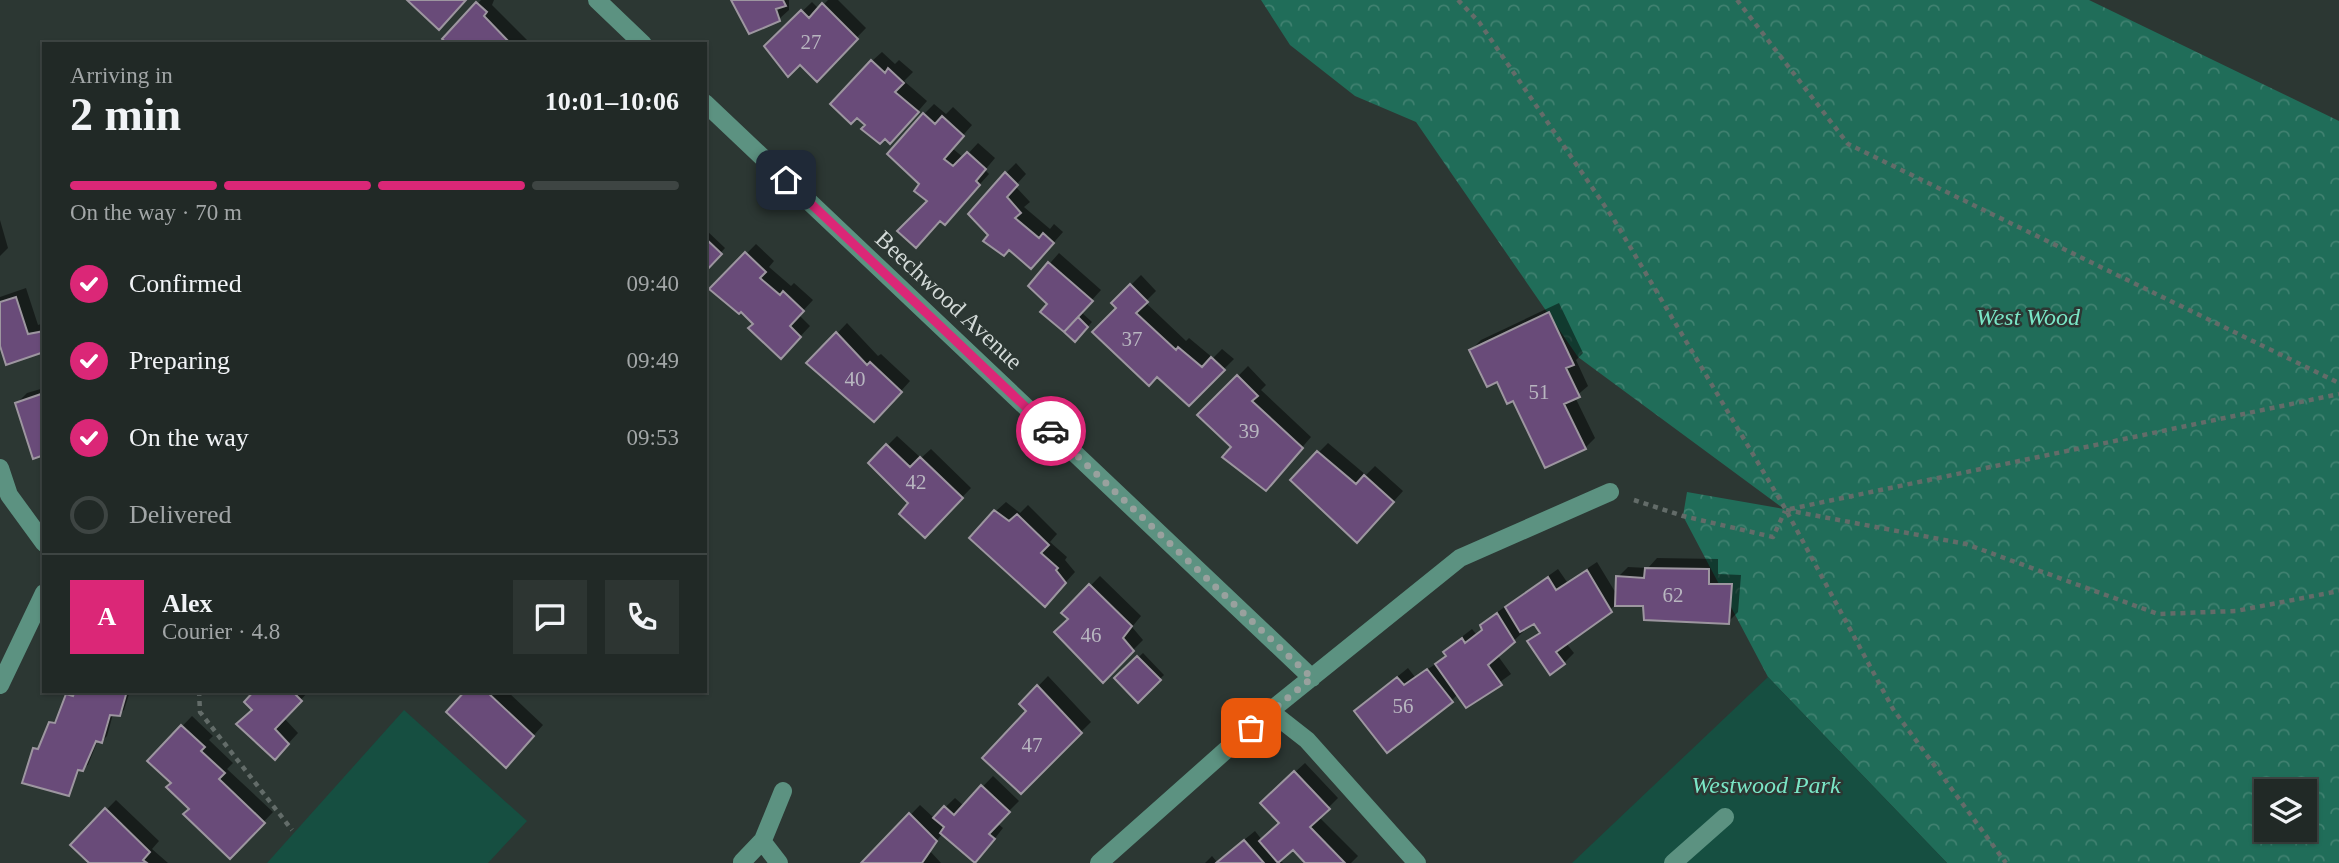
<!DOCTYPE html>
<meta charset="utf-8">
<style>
body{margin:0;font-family:Georgia,serif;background:#2d3532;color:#f1f3f6;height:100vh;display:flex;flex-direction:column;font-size:26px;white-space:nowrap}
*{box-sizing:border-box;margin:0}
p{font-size:23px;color:#a2a6a7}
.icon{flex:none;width:38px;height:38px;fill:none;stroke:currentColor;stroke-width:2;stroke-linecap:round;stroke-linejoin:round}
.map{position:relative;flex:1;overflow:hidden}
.side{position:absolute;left:42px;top:42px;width:665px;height:651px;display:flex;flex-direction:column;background:#212926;border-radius:0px;box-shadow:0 2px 5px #0004,0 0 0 2px #3e4543}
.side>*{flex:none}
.fabs{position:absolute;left:2254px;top:779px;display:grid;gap:14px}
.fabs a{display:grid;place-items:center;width:63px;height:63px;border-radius:0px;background:#212926;box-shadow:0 2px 5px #0004,0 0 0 2px #3e4543;font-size:35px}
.pin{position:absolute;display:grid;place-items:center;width:60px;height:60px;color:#fff;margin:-30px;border-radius:14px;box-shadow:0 4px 10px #0006}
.courier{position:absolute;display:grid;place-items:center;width:70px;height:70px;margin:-35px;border:5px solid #db2777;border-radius:50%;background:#fff;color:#222;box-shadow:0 2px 9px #0007}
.headline em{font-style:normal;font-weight:700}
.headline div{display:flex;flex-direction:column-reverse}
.headline{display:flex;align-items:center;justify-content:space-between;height:119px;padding:0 28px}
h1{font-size:46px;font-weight:700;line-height:52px}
.bar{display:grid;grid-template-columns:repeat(4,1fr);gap:10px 7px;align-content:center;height:84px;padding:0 28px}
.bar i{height:9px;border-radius:5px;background:#3e4543}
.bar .current{background:#db2777}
.bar p{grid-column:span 4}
.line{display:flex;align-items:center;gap:18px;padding:0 28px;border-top:2px solid #3e4543}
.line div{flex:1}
.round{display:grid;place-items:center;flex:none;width:74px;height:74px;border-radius:0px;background:#2d3532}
ol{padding:0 28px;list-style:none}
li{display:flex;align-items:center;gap:21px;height:77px}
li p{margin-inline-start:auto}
li .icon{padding:7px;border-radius:50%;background:#db2777;color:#fff;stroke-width:4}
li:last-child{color:#a2a6a7}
li i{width:38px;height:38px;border:4px solid #3e4543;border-radius:50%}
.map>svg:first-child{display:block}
.forest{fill:url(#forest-crowns);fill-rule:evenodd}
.green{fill:#164f41}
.shadow{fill:#0007}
.building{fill:#694b79;stroke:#9d96a0;stroke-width:2}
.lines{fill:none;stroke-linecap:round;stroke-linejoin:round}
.path{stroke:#636c69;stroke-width:4.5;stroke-dasharray:5 5;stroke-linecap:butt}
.minor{stroke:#5c9281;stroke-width:18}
.done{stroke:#99a19e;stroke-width:7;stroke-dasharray:0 12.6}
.route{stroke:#db2777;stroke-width:9}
.labels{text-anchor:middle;stroke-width:5;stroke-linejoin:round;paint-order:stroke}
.number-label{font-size:21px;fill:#b8b6c0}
.street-label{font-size:24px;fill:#d3dad8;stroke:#2c3733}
.park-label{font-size:24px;font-style:italic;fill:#7ae6c6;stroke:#2c3733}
</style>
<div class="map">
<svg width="2339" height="863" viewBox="0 0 2339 863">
<defs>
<pattern id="forest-crowns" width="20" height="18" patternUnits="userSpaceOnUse" patternTransform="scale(1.75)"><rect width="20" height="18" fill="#206d59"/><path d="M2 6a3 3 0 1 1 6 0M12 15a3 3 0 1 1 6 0" fill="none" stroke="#408170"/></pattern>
</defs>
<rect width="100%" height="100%" fill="#2c3733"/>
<path class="forest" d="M1261 0H2089L2339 121V863H1947L1768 677 1683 516 1687 492 1784 509 1578 357 1416 122 1355 96 1290 45ZM2266 791H2305V830H2266Z"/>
<path class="green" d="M1768 677 1947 863H1572Z
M404 710 527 821 488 863H267Z"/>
<path class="shadow" d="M481 0H494L492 5 528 41 525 44H451L445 38Z
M733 0H789V10L779 19 742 22Z
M828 0H838L866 28 817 79 800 63 766 46 812 2 819 9Z
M882 52 895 64 899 60 913 72 904 81 927 101 900 132 867 125 872 61Z
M934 104 946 114 953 107 972 125 952 148 964 158 978 143 995 158 985 170 989 174 954 213 929 201 922 184 924 114Z
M1016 163 1026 174 1015 186 1030 202 1024 207 1050 229 1054 224 1063 232 1041 257 991 234 1006 173Z
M0 220 8 248 0 256Z
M705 229 725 248 705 270Z
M756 244 774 261 769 267 791 286 794 283 813 300 799 315 810 326 781 357 741 310 712 289Z
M1059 253 1101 290 1081 312 1092 322 1080 335 1030 286Z
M1141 275 1156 291 1145 302 1186 341 1189 338 1213 358 1222 349 1234 359 1189 404 1113 303Z
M26 288 38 325 44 323V350L0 344V297Z
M1559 303 1583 353 1576 360 1588 386 1575 397 1595 438 1585 448 1514 399 1471 350 1481 340Z
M847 323 878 356 881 354 910 381 884 410 809 363Z
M1248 366 1266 385 1261 390 1311 437 1275 479 1200 415Z
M44 388V453L17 403 27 393Z
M897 436 921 458 931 449 971 488 925 536 910 503 870 463Z
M1328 443 1366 475 1375 466 1403 491 1367 531 1318 453Z
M1006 502 1020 513 1028 505 1057 534 1050 542 1067 557 1065 560 1075 572 1055 594 996 511Z
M1657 558 1718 559V574L1741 575 1738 612 1728 622 1645 604H1617L1566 643 1574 653 1564 663 1529 641 1540 631 1534 622 1522 629 1524 631 1498 656 1511 674 1467 706 1458 694 1452 700 1366 702 1408 668 1415 677 1439 662 1455 642 1472 629 1476 634 1484 629 1482 626 1492 616 1558 569 1567 582 1597 562 1617 595 1618 577 1628 567 1648 568Z
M1100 576 1141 616 1132 627 1143 640 1103 680 1070 619 1064 613Z
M1143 653 1164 675 1138 700 1117 678Z
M1048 676 1091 722 1021 791 1028 710 1021 704Z
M71 691H130L124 710 120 714H113L107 736 102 741 98 740 88 765 81 768 68 794 35 749 42 745 50 723 59 719Z
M256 691H309L284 718 298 733 285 747 254 709Z
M467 691H507L543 725 516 755Z
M192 716 213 736 209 740 233 763 227 769 273 812 230 857 173 783 149 761Z
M1305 763 1338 798 1319 817 1358 856 1351 863H1308L1293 847 1280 860 1283 863H1205L1212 856 1217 862 1255 831 1262 840 1281 822 1272 793Z
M993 776 1019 801 997 823 1003 828 985 851 943 833 929 850 941 863H864L920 805 934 818 955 798 964 806Z
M116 800 159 841 152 849 168 863H91L72 845Z"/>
<path class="building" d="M407 0H466L439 30Z
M731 0H783L786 6 776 9 780 21 749 34Z
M476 2 487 12 484 16 511 44H448L442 39Z
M822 3 858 39 817 82 800 65 788 77 764 46 801 10 809 18Z
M871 60 885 73 888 68 904 83 895 92 919 112 890 144 885 139 880 144 861 129 865 125 857 118 851 124 830 104Z
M923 113 935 124 942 116 964 136 944 159 953 166 967 152 986 169 976 181 980 185 945 225 940 221 916 248 897 231 927 201 914 191 919 184 887 154Z
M1005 172 1018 185 1007 197 1021 213 1015 218 1039 238 1043 233 1054 243 1031 269 1009 250 1004 256 983 241 988 235 968 214Z
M705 238 722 254 705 272Z
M745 252 766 272 760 278 780 295 783 291 804 311 790 326 801 337 781 359 748 328 753 324 741 312 739 314 709 289Z
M1048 262 1093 301 1064 332 1040 312 1047 304 1028 286Z
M1130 284 1148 302 1136 313 1176 350 1178 347 1202 367 1211 357 1225 370 1189 406 1157 377 1149 386 1092 332 1116 308 1111 303Z
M16 297 28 334 44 331V352L6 365 0 346V302Z
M1549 312 1574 365 1566 368 1580 397 1564 404 1586 449 1545 468 1513 401 1507 404 1497 382 1487 387 1469 350Z
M1078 317 1088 327 1075 342 1064 332Z
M836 332 867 365 870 362 902 392 874 422 806 363Z
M1237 375 1258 396 1252 401 1303 448 1266 491 1222 457 1231 447 1197 415Z
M44 393V455L33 459 15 403Z
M886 444 910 467 920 457 963 498 925 538 899 514 908 503 868 463Z
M1317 451 1356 484 1364 475 1394 502 1357 543 1290 480Z
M994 510 1009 521 1017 514 1049 545 1041 553 1058 568 1056 570 1066 583 1045 607 969 538Z
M1645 568 1709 569V584H1732L1729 624 1644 620 1643 606H1615L1616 576 1644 578Z
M1587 570 1612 612 1556 652 1565 664 1550 675 1527 641 1540 633 1534 624 1520 632 1505 607 1548 577 1556 590Z
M1089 584 1132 626 1123 638 1134 651 1103 683 1054 632 1068 619 1061 613Z
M1497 613 1515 642 1488 665 1502 685 1466 708 1435 664 1446 656 1443 652 1462 638 1465 643 1482 630 1480 625Z
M1137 656 1161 680 1138 703 1114 678Z
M1427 669 1453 702 1387 753 1354 711 1397 677 1404 685Z
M1037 685 1082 733 1021 794 982 758 1026 711 1019 704Z
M75 691H127L120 716 110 715 102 743 96 741 83 771 78 770 69 796 22 783 33 748 38 749 49 722 55 723 66 694 73 696Z
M254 691H292L302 701 275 729 289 744 275 760 236 724 252 710 244 702Z
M465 691H486L534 736 506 768 446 712Z
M181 725 205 747 201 751 225 773 219 779 265 823 230 859 183 814 189 809 166 787 171 783 147 761Z
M1294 771 1330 809 1310 827 1345 863H1305L1293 850 1278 863 1259 841 1279 823 1260 803Z
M981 785 1010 812 989 834 995 839 975 863 940 833 944 827 933 818 944 806 954 815Z
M105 808 150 852 143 860 147 863H89L70 845Z
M909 813 937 841 922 863H861Z
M1244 840 1264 863H1216Z"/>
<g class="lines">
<path class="path" d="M1458 0 1479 22 1613 218 1786 510 1893 709 2006 863
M1737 0 1848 144 2339 383
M1634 500 1683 516 1773 537 1785 511
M1790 509 2339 394
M1786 510 1966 544 2158 614 2236 611 2339 591
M199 691 200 712 292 830"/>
<path class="minor" d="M597 0 643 44
M705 103 1312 678
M0 468 9 495 44 543
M0 685 44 593
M1270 711 1307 740 1417 863
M762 841 779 863
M742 862 763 840 783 791
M1099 863 1270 711 1460 558 1610 492
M1673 863 1725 817"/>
</g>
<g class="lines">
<path class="done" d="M1051 431 1312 678 1251 728"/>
<path class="route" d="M786 180 1051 431"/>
</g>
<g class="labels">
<g class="number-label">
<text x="811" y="49">27</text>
<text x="1132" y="346">37</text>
<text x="855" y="386">40</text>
<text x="1539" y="399">51</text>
<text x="1249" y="438">39</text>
<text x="916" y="489">42</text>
<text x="1673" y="602">62</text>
<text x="1091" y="642">46</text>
<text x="1403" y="713">56</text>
<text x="1032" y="752">47</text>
</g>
<g class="street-label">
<text transform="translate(949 300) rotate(43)" y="8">Beechwood Avenue</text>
</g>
<g class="park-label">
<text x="2028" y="325">West Wood</text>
<text x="1766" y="793">Westwood Park</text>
</g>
</g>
</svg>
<div class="fabs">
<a><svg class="icon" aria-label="layers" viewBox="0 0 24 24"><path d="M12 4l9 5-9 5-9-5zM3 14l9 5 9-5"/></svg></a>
</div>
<div class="pin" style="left:1251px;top:728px;background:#ea580c"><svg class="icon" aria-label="bag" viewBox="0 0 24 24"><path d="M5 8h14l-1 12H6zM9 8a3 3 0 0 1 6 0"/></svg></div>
<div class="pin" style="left:786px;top:180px;background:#1f2937"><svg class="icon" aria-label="home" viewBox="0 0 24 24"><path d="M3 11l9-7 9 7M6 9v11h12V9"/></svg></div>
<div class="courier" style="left:1051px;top:431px"><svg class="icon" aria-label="car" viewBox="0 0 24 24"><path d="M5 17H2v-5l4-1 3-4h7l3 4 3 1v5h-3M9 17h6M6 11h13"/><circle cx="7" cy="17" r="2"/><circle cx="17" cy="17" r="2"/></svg></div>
<section class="side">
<div class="headline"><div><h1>2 min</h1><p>Arriving in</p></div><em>10:01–10:06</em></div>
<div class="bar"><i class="current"></i><i class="current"></i><i class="current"></i><i></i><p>On the way · 70 m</p></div>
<ol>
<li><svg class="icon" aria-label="check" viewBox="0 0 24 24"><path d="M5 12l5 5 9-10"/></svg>Confirmed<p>09:40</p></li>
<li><svg class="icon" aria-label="check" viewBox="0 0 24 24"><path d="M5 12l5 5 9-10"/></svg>Preparing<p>09:49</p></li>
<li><svg class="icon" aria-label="check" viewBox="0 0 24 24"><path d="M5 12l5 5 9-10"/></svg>On the way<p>09:53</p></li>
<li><i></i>Delivered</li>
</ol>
<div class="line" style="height:126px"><b class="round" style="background:#db2777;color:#fff">A</b><div><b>Alex</b><p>Courier · 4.8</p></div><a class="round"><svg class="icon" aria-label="chat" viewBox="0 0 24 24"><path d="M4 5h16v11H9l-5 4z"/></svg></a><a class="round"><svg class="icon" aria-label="phone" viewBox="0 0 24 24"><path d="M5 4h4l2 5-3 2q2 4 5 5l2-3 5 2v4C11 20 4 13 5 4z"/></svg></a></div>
</section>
</div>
